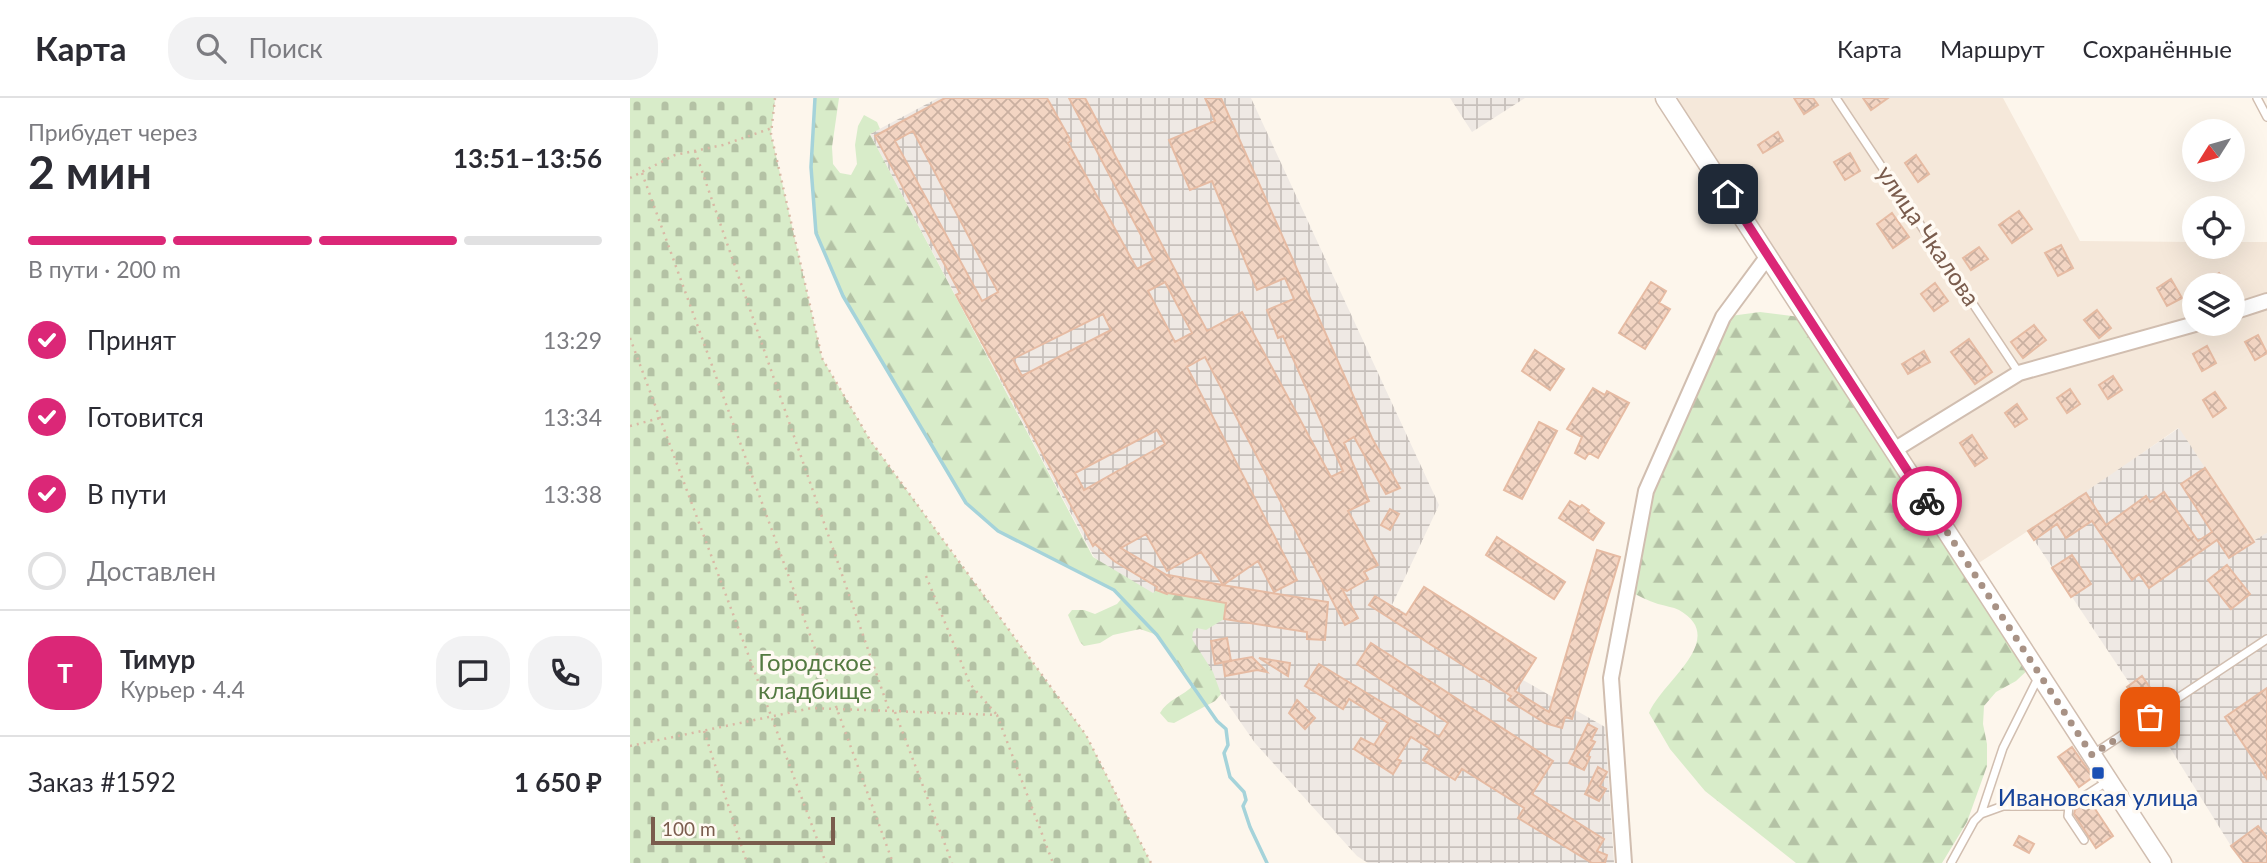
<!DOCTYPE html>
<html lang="ru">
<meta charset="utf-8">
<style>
body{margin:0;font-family:Lato,sans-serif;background:#f2f2f3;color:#2b2b33;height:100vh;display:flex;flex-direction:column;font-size:26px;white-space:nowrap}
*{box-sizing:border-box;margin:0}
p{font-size:23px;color:#7c7c81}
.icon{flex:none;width:38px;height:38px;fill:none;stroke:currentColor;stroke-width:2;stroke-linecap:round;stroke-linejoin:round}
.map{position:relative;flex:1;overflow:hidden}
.sheet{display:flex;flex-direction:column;background:#fff;width:630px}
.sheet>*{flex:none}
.needle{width:46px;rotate:233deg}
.tools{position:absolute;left:1552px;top:21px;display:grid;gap:14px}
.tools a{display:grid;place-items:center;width:63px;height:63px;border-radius:50%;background:#fff;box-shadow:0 7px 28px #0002;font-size:35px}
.scale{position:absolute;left:21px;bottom:18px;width:184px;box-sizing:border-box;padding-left:7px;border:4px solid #7a5c4d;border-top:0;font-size:19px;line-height:24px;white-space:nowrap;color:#7a5c4d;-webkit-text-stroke:5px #fffaf3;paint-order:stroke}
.pin{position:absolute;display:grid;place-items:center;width:60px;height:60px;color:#fff;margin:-30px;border-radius:14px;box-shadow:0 4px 10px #0006}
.courier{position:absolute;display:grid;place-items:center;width:70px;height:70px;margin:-35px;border:5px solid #db2777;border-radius:50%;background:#fff;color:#222;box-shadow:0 2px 9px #0007}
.overview em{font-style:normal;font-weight:700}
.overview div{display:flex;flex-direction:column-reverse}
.overview{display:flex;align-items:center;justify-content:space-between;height:119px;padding:0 28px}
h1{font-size:46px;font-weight:700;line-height:52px}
.bar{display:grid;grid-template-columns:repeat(4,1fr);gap:10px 7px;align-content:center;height:84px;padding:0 28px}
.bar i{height:9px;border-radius:5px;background:#e1e1e2}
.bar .active{background:#db2777}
.bar p{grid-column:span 4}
.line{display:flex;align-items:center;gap:18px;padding:0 28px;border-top:2px solid #e1e1e2}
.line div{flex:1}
.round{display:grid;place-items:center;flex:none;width:74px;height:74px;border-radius:28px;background:#f2f2f3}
ol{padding:0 28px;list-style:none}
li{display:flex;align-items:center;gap:21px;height:77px}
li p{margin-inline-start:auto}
li .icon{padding:7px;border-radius:50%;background:#db2777;color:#fff;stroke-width:4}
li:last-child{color:#7c7c81}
li i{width:38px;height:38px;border:4px solid #e1e1e2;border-radius:50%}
header{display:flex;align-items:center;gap:42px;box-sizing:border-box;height:98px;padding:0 35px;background:#fff;border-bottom:2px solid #e1e1e2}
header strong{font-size:33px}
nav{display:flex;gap:38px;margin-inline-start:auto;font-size:24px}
.search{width:490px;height:63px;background:#f2f2f3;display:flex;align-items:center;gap:18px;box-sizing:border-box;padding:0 24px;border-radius:28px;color:#7c7c81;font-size:26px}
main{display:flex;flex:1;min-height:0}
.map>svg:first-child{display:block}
.residential{fill:#f5e8da;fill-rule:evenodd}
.industrial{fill:url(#industrial-grid)}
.forest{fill:url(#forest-firs)}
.cemetery{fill:url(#cemetery-stones)}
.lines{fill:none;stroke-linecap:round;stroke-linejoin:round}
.stream{stroke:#a5d3da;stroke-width:3.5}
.building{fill:url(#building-cross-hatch);stroke:#e6bba3;stroke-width:2;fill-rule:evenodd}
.service-casing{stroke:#d1beb0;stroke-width:10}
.minor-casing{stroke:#d1beb0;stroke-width:18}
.tertiary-casing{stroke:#d1beb0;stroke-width:21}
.path{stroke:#d9b8a5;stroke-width:2.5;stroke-dasharray:2 5;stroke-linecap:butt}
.service{stroke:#fff;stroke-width:7}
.minor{stroke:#fff;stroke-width:14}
.tertiary{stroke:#fff;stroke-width:18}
.done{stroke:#a89285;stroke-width:7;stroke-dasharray:0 12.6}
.route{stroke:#db2777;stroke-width:9}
.transit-dot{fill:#1a4fb4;stroke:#fffaf3;stroke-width:2.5}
.labels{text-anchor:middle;stroke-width:7;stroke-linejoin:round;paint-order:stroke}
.street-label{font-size:24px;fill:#7a5c4d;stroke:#fffaf3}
.park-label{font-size:24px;fill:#537a41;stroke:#fffaf3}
.transit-label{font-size:24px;fill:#164399;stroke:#fffaf3}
</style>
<header>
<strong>Карта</strong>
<div class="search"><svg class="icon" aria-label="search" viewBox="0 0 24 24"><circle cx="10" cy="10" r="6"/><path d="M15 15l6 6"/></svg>Поиск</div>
<nav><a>Карта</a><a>Маршрут</a><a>Сохранённые</a></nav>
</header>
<main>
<section class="sheet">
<div class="overview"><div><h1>2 мин</h1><p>Прибудет через</p></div><em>13:51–13:56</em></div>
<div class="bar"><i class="active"></i><i class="active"></i><i class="active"></i><i></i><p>В пути · 200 m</p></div>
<ol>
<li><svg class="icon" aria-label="check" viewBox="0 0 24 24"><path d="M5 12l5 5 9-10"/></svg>Принят<p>13:29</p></li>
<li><svg class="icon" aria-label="check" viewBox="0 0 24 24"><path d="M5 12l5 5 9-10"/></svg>Готовится<p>13:34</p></li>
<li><svg class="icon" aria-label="check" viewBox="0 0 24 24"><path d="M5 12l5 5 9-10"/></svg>В пути<p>13:38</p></li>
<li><i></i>Доставлен</li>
</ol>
<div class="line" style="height:126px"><b class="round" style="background:#db2777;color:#fff">Т</b><div><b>Тимур</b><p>Курьер · 4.4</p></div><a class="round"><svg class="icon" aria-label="chat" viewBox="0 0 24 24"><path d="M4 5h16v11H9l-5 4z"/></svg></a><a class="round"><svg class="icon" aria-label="phone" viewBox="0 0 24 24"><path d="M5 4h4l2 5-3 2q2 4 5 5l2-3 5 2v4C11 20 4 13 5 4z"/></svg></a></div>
<div class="line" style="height:91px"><div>Заказ #1592</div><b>1 650 ₽</b></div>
</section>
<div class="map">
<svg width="1637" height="765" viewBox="0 0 1637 765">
<defs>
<pattern id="industrial-grid" width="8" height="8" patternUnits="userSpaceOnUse" patternTransform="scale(1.75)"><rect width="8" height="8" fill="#efe9e4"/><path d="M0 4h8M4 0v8" fill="none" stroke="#c7c0bb"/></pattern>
<pattern id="forest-firs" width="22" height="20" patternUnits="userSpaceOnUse" patternTransform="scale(1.75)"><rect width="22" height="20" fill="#d8ecc9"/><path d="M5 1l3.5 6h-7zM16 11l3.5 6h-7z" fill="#b4c2a5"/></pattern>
<pattern id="cemetery-stones" width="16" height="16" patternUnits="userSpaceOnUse" patternTransform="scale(1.75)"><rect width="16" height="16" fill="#d8ecc9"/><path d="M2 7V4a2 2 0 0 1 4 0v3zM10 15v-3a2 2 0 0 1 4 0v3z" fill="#b4c2a5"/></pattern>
<pattern id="building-cross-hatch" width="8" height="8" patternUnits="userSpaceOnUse" patternTransform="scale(1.75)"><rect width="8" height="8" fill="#f3d5c3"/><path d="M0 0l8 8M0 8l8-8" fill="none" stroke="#cab0a1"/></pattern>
</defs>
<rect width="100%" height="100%" fill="#fdf6ec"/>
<path class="residential" d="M1035 0H1373L1450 143 1564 144V149H1603V144H1637V435L1624 444 1548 330 1456 395 1341 470ZM1564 187H1603V226H1564Z"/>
<path class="industrial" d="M308 0H621L809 407 762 507 975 629 984 765H738L727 758 625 645 527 504 464 459 240 36Z
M820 0H895L842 34Z
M1549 330 1623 443 1637 435V765H1614L1601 748 1524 624 1497 589 1500 586 1398 433Z"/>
<path class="forest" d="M185 0H209L202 49 203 66 210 75 221 77 227 66 225 47 228 28 234 17 247 24 250 31 240 36 463 459 523 495 526 492 537 496 538 494 596 505 594 521 576 532 567 530 563 534 562 541 583 574 591 596 585 603 544 625 538 624 530 615C537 602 553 598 564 587L527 537 510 531 483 537 470 545 454 548 450 544 438 517 442 512H454L465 516 487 506 492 500 484 492 368 433 336 405 314 370 213 198 186 135 181 69Z
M1130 214 1178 220 1403 567 1386 583 1366 594 1354 608 1353 626 1357 646V668L1337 724 1312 765H1166L1075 693 1040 651 1019 615C1031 584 1100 541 1049 512 1043 509 1035 508 1028 506 1018 503 1008 497 998 493L1016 393 1093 219Z"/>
<path class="cemetery" d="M0 0H145L141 36 192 260 240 342 456 637 521 765H0Z"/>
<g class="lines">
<path class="stream" d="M185 0 181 69 186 135 213 198 336 405 368 433 484 492 527 537 587 623 596 631 598 647 594 655 600 679 614 694 616 702 613 708 620 729 637 765"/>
</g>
<path class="building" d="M315 0H417L441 43 438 45 507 171 524 162 439 0H455L577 233 612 214 701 379 713 373 653 238 648 240 637 212 664 201 655 180 627 192 582 83 560 92 539 42 585 23 575 0H591L742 340 770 390 756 396 724 339 714 345 739 403 718 413 748 467 734 474 738 481 717 493 712 491 728 520 715 527 575 259 557 269 667 482 644 494 628 463 593 487 571 454 537 473 516 436 491 450 540 479 539 477 592 487 698 504 695 542 677 541V534L594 521 596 505 538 495 537 496 526 492 527 489 484 463 465 446 463 448 326 197 330 195 245 38ZM283 33 368 194 352 203 265 43ZM535 184 562 235 545 244 518 193ZM473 216 481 232 392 278 383 261ZM527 332 535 346 454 392 445 375Z
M1164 0H1183L1188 7 1174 16Z
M1233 0H1258L1241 12Z
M1148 34 1153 43 1133 55 1128 47Z
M1220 55 1230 73 1215 82 1204 64Z
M1286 57 1299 76 1288 84 1275 65Z
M1389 113 1402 131 1382 145 1369 127Z
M1262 115 1279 139 1263 150 1247 126Z
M1431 147 1443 170 1428 178 1415 155Z
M1349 149 1358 161 1341 172 1333 160Z
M1589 175 1597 187H1570Z
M1541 181 1552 200 1537 208 1527 190Z
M1021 184 1036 193 1029 205 1040 211 1015 251 989 235Z
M1305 185 1318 203 1304 213 1291 196Z
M1467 212 1481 230 1469 240 1454 222Z
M1404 227 1416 242 1393 260 1381 244Z
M1628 237 1637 255 1625 262 1615 244Z
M1339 241 1362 274 1345 286 1321 254Z
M1577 248 1586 265 1572 273 1563 256Z
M905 252 934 271 920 292 892 273Z
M1294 253 1300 264 1278 276 1272 266Z
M1483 278 1492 292 1478 301 1469 287Z
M963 290 975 297 977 293 999 305 968 360 959 355 955 361 945 355 952 339 937 331Z
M1440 291 1450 306 1437 315 1427 300Z
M1585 294 1596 310 1583 319 1573 302Z
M1387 306 1397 321 1385 329 1375 315Z
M909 324 927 333 892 401 874 392Z
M1342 337 1357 360 1345 368 1330 345Z
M1575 370 1624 444 1599 460 1587 442 1519 490 1509 476 1502 482 1462 423 1436 440 1427 426 1404 442 1398 433 1456 395 1476 427 1516 398 1520 404 1534 394 1568 443 1582 434 1551 386Z
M940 403 950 409 952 407 959 412 958 414 974 425 963 442 929 420Z
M760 411 769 416 760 432 751 427Z
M867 439 935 484 924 501 856 457Z
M967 452 990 459 942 621 935 619 932 630 915 625 878 602 881 598 739 507 745 498 776 517 794 489 906 560 885 593 919 614Z
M1442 457 1461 486 1441 499 1422 470Z
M1597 467 1620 496 1601 511 1578 482Z
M597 540 601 563 585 566 581 543Z
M741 545 923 663 902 696 974 741 967 753 977 757 975 765H962L888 720 894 710 832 671 825 682 793 662 800 651 781 639 767 661 771 663 763 676 724 651 731 640 744 647 758 625 719 601 713 611 675 588 689 566 809 639 818 625 727 566Z
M622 559 637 574 627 572 595 578 593 564Z
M629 560 660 565 658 578Z
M1512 578 1530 604 1515 614 1497 589Z
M1637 590V681L1595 619Z
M667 602 685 620 675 631 659 615Z
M958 626 967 631 961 642 965 644 957 658 960 659 954 672 939 665Z
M1442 649 1463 679 1449 689 1428 659Z
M968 669 977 674 970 688 976 691 969 703 955 696Z
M1459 702 1483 738 1466 750 1444 716 1445 712Z
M1628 728 1637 739V765H1614L1601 748Z
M1389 738 1404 746 1399 755 1384 747Z"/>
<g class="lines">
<g class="service-casing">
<path id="service" d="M1206 0 1389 275
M1627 0 1637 19
M1462 657 1637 541
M1439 708 1438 718 1454 742
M1351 716 1373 650 1409 578
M1321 765 1344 723 1351 716 1373 708H1439L1478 683"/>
</g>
<g class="minor-casing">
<path id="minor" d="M1603 214 1637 203
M1264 352 1389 275 1565 226
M994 765 981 580 1016 393 1093 219 1138 158"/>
</g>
<g class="tertiary-casing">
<path id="tertiary" d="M1035 0 1532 765"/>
</g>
<path class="path" d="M145 0 141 36 192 260 240 342 456 637 521 765
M65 53 259 612
M12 75 263 765
M0 80 45 57 93 47 142 30
M0 240 196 765
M0 328 30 320
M296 478 340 586 367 617
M265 614 322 765
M74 633 117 765
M0 648 182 610 367 617 423 765"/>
<use href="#service" class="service"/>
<use href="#minor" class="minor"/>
<use href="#tertiary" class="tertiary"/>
</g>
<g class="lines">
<path class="done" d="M1297 403 1462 657 1520 619"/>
<path class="route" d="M1098 96 1297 403"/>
</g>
<rect class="transit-dot" x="1461" y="668" width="14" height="14" rx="3.5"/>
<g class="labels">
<g class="street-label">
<text transform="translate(1298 138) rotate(56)" y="8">улица Чкалова</text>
</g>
<g class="park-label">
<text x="185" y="573">Городское<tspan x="185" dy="28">кладбище</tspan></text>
</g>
<g class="transit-label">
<text x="1468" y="708">Ивановская улица</text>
</g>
</g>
</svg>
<div class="tools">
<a><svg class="needle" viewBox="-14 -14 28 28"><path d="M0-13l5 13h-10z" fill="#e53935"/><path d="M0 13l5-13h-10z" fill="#7c7c81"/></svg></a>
<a><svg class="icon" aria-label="locate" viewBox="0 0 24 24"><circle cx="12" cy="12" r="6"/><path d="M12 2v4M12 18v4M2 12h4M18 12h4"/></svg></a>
<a><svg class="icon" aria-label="layers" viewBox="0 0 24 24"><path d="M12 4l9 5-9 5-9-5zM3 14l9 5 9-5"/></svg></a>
</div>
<div class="scale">100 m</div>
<div class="pin" style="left:1520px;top:619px;background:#ea580c"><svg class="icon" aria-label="bag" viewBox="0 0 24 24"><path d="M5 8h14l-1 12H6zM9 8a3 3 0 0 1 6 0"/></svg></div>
<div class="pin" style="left:1098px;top:96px;background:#1f2937"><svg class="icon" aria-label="home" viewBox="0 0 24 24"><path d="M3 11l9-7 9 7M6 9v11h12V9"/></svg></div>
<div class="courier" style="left:1297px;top:403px"><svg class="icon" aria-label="bike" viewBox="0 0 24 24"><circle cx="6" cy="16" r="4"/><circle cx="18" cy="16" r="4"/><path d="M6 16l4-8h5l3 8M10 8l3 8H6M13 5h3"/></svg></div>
</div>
</main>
